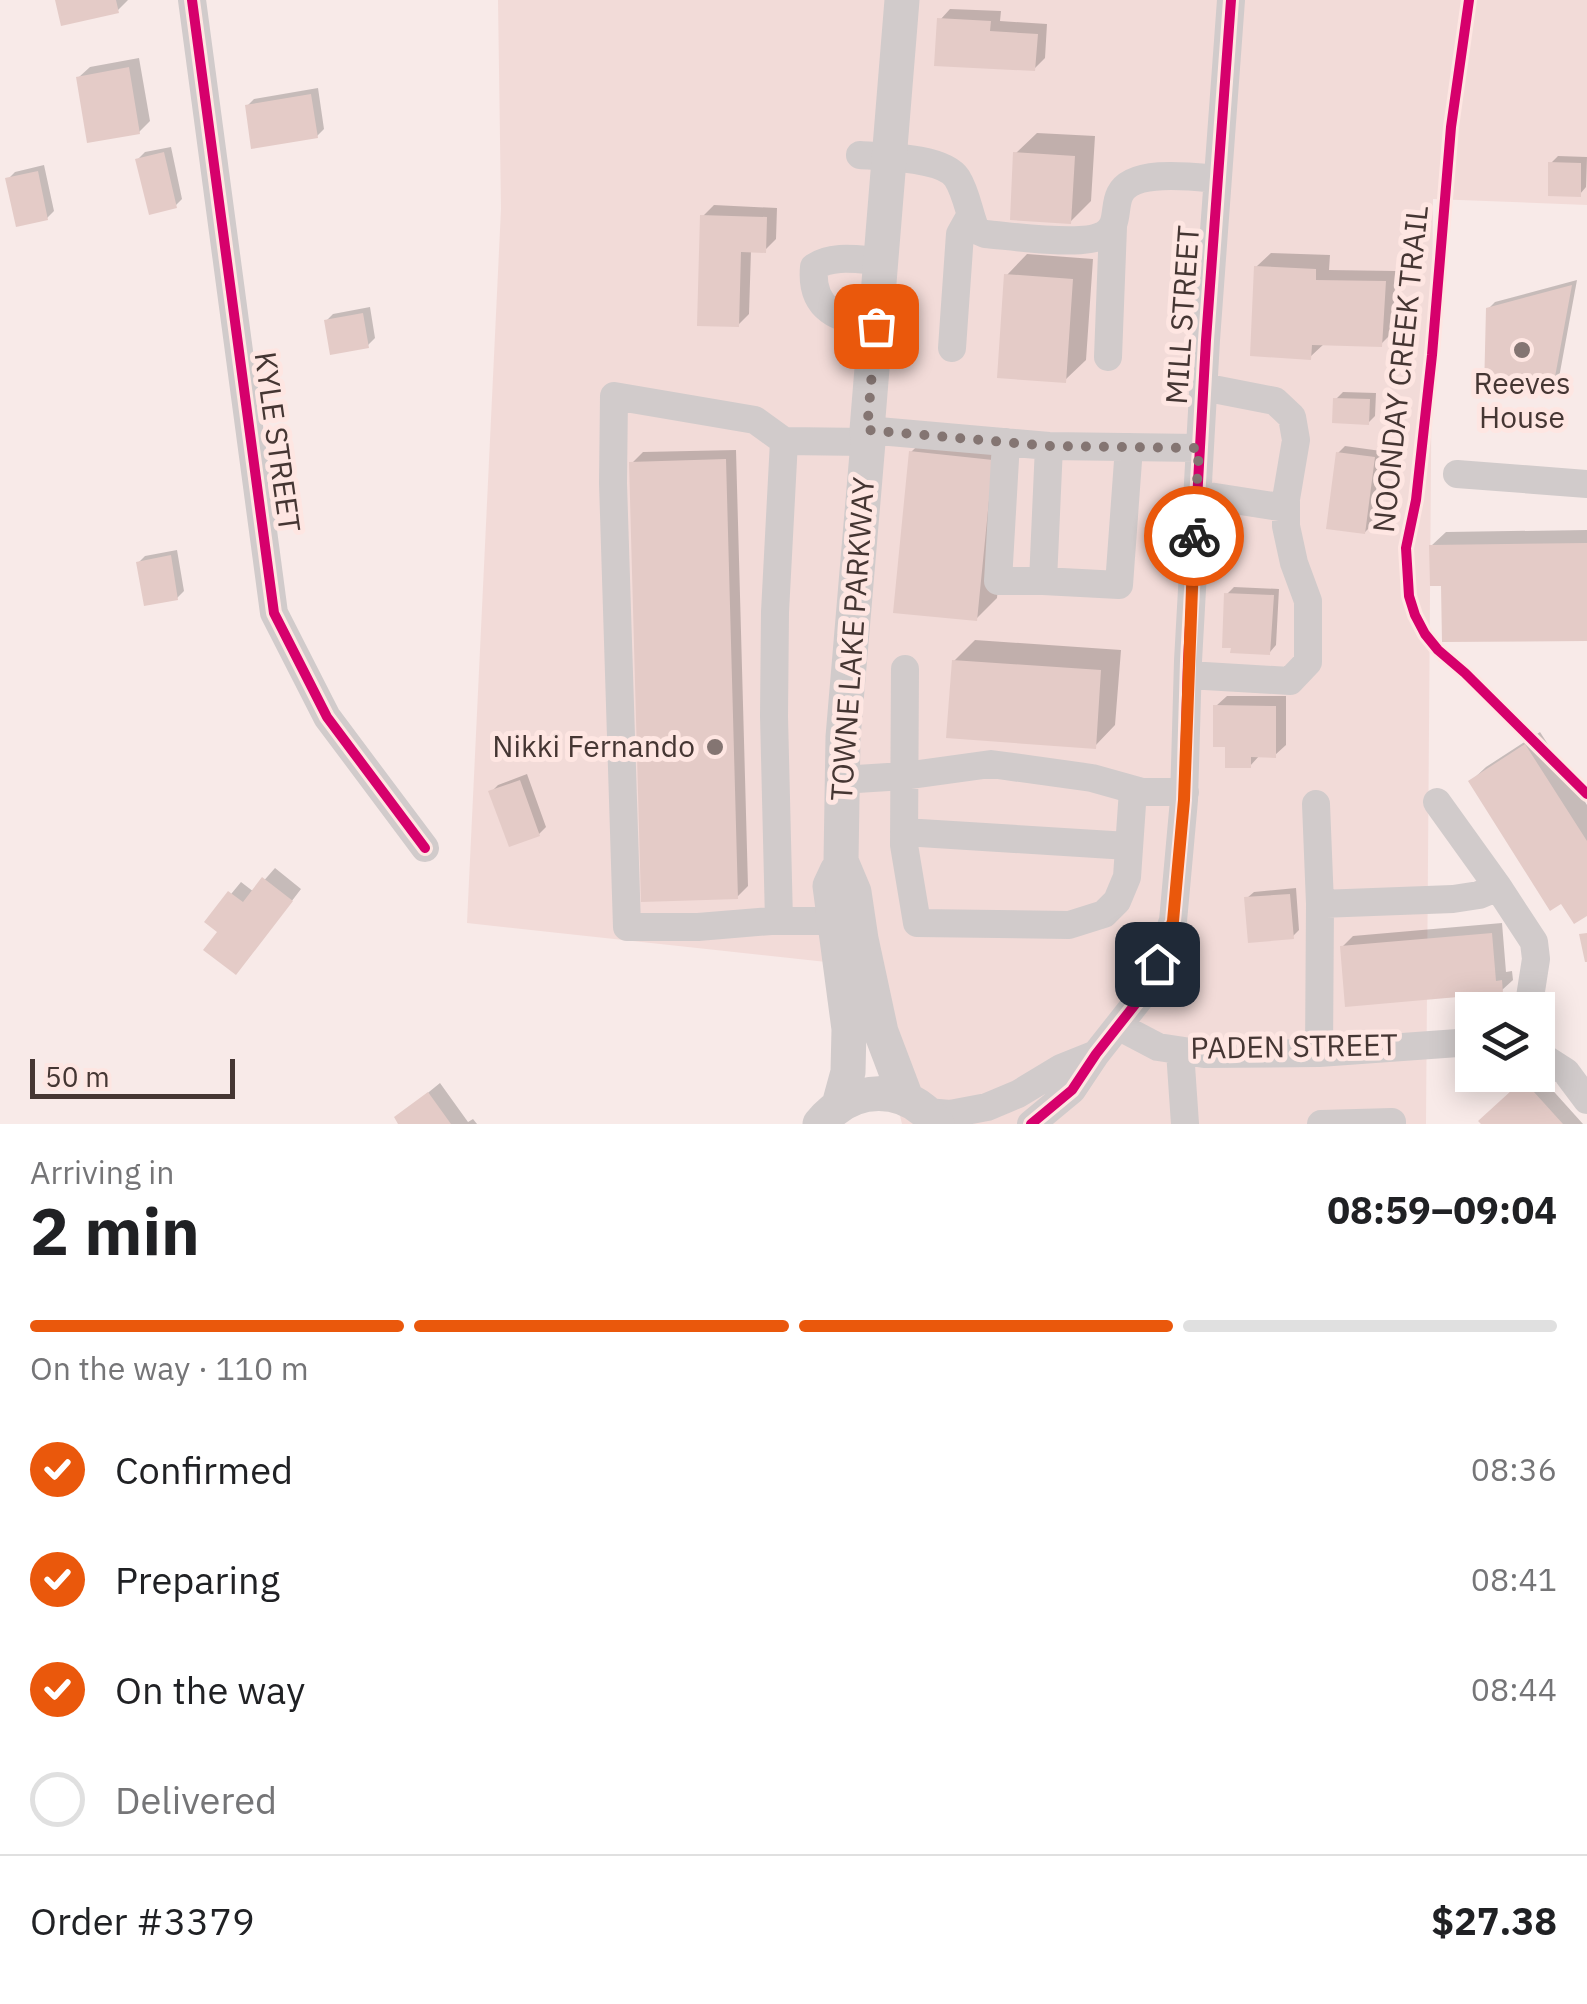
<!DOCTYPE html>
<meta charset="utf-8">
<style>
body{margin:0;font-family:"IBM Plex Sans",sans-serif;background:#f6f6f6;color:#202124;height:100vh;display:flex;flex-direction:column;font-size:38px;white-space:nowrap}
*{box-sizing:border-box;margin:0}
p{font-size:32px;color:#757577}
.icon{flex:none;width:55px;height:55px;fill:none;stroke:currentColor;stroke-width:2;stroke-linecap:round;stroke-linejoin:round}
.map{position:relative;height:1124px;overflow:hidden}
.side{display:flex;flex-direction:column;background:#fff;flex:1}
.side>*{flex:none}
.fabs{position:absolute;left:1455px;top:992px;display:grid;gap:20px}
.fabs a{display:grid;place-items:center;width:100px;height:100px;border-radius:0px;background:#fff;box-shadow:0 5px 25px #0003;font-size:50px}
.scale{position:absolute;left:30px;bottom:25px;width:205px;box-sizing:border-box;padding-left:10px;border:5px solid #453633;border-top:0;font-size:28px;line-height:35px;white-space:nowrap;color:#453633;-webkit-text-stroke:8px #fee6e2;paint-order:stroke}
.pin{position:absolute;display:grid;place-items:center;width:85px;height:85px;color:#fff;margin:-42px;border-radius:20px;box-shadow:0 5px 15px #0006}
.courier{position:absolute;display:grid;place-items:center;width:100px;height:100px;margin:-50px;border:8px solid #ea580c;border-radius:50%;background:#fff;color:#222;box-shadow:0 2px 12px #0007}
.summary em{font-style:normal;font-weight:700}
.summary div{display:flex;flex-direction:column-reverse}
.summary{display:flex;align-items:center;justify-content:space-between;height:170px;padding:0 30px}
h1{font-size:65px;font-weight:700;line-height:75px}
.bar{display:grid;grid-template-columns:repeat(4,1fr);gap:15px 10px;align-content:center;height:120px;padding:0 30px}
.bar i{height:12px;border-radius:8px;background:#e0e0e0}
.bar .current{background:#ea580c}
.bar p{grid-column:span 4}
.line{display:flex;align-items:center;gap:25px;padding:0 30px;border-top:2px solid #e0e0e0}
.line div{flex:1}
ol{padding:0 30px;list-style:none}
li{display:flex;align-items:center;gap:30px;height:110px}
li p{margin-inline-start:auto}
li .icon{padding:10px;border-radius:50%;background:#ea580c;color:#fff;stroke-width:4}
li:last-child{color:#757577}
li i{width:55px;height:55px;border:5px solid #e0e0e0;border-radius:50%}
.map>svg:first-child{display:block}
.built{fill:#f2dbd8}
.shadow{fill:#0003}
.building{fill:#e4cbc7}
.lines{fill:none;stroke-linecap:round;stroke-linejoin:round}
.minor{stroke:#d1cbcb;stroke-width:28}
.major{stroke:#d1cbcb;stroke-width:35}
.cycleway-casing{stroke:#fee6e2;stroke-width:16}
.cycleway{stroke:#d6006c;stroke-width:10}
.done{stroke:#847572;stroke-width:10;stroke-dasharray:0 18}
.route{stroke:#ea580c;stroke-width:12}
.poi-dot{fill:#847572;stroke:#fee6e2;stroke-width:4}
.labels{text-anchor:middle;stroke-width:10;stroke-linejoin:round;paint-order:stroke}
.street-label{font-size:30px;fill:#453633;stroke:#fee6e2}
.poi-label{font-size:30px;fill:#453633;stroke:#fee6e2}
</style>
<div class="map">
<svg width="1587" height="1124" viewBox="0 0 1587 1124">
<rect width="100%" height="100%" fill="#f8eae8"/>
<path class="built" d="M498 0H1587V205L1433 199 1426 1124H902L863 966 467 923 501 209Z"/>
<path class="shadow" d="M58 0H128L118 10Z
M950 9 1001 11 1000 21 1047 24 1045 58 1034 69 940 20Z
M139 58 150 121 139 132 79 77 90 67Z
M318 88 324 129 317 136 247 106 254 99Z
M1037 133 1095 136 1091 201 1070 222 1016 153Z
M171 147 182 199 175 206 138 159 145 152Z
M1558 156 1587 157 1586 187 1580 194 1551 163Z
M44 165 54 211 47 218 8 179 15 172Z
M714 205 777 208 776 239 765 250H751L749 314 738 325 703 216Z
M1271 253 1330 255 1329 270 1396 271 1392 333 1381 344 1325 343 1310 357 1256 267Z
M1027 254 1093 259 1086 360 1065 380 1007 275Z
M1577 280 1558 383 1551 390 1488 309 1495 302Z
M370 307 375 338 368 345 326 321 333 314Z
M1343 392 1376 393 1375 416 1368 423 1336 399Z
M932 432 1012 440 997 598 976 619 911 452Z
M1345 446 1381 451 1372 525 1365 532 1338 453Z
M736 450 748 886 737 897 632 463 643 452Z
M1587 530V638L1431 546 1446 532Z
M177 550 184 591 177 598 138 563 145 556Z
M1234 587 1279 589 1276 645 1270 652 1227 594Z
M975 640 1121 650 1115 725 1095 746 954 661Z
M1227 696H1286V745L1275 755H1260L1250 766 1228 745 1216 706Z
M1540 732 1587 805V913L1471 781 1486 767Z
M527 774 546 827 539 834 491 792 498 785Z
M275 868 301 889 246 961 220 932 208 922 241 882 254 892Z
M1296 888 1299 930 1292 937 1247 898 1254 892Z
M1502 923 1506 972 1512 971 1513 980 1502 990 1342 947 1353 936Z
M1538 1074 1583 1124H1484L1482 1121 1531 1075Z
M440 1083 468 1122 473 1119 477 1124H402L397 1118Z"/>
<path class="building" d="M55 0H116L119 13 61 26Z
M937 18 991 21 990 31 1038 34 1035 71 934 66Z
M129 67 140 134 87 143 76 77Z
M311 94 318 138 251 149 245 105Z
M164 152 177 208 149 215 135 159Z
M1013 152 1075 156 1071 224 1010 220Z
M1548 162 1581 163V197L1548 196Z
M38 171 48 220 16 227 5 178Z
M700 215 767 217 766 253 741 252 739 327 697 326Z
M1254 266 1316 269V280L1386 281 1382 347 1312 345 1311 360 1250 356Z
M1004 274 1073 279 1066 383 997 378Z
M1572 285 1552 393 1484 391 1486 308Z
M363 313 369 348 330 355 324 320Z
M1333 398 1370 399 1369 425 1332 423Z
M909 451 993 460 977 621 893 613Z
M1336 452 1375 457 1365 534 1326 529Z
M726 459 738 899 641 902 629 462Z
M1587 543V641L1442 642 1441 586H1430L1429 545Z
M171 555 178 600 144 606 136 562Z
M1224 593 1274 595 1270 655 1230 653 1231 648H1222Z
M952 660 1101 670 1096 749 946 738Z
M1213 705 1276 706V758L1251 757V768H1225V747H1213Z
M1525 744 1587 841V916L1574 924 1561 904 1550 911 1468 781Z
M520 780 540 836 509 847 488 791Z
M262 877 293 901 236 975 203 950 217 932 204 922 228 891 243 902Z
M1290 894 1294 939 1248 943 1244 897Z
M1492 933 1496 981 1502 980 1503 993 1345 1007 1340 946Z
M1587 933V962H1585L1579 934Z
M1523 1080 1563 1124H1481L1478 1121Z
M428 1092 451 1124H398L394 1117Z"/>
<g class="lines">
<path class="minor" d="M192 0 274 613 327 717 425 848
M860 155C885 157 943 157 957 178 967 194 969 214 976 230L985 234C1011 236 1082 247 1103 235 1120 226 1113 208 1120 194 1133 168 1194 177 1217 179
M876 325C839 320 810 310 814 267 833 254 860 260 882 261
M952 348 960 234 970 216
M1108 357 1113 227
M867 430 1049 446 1199 448
M1006 442 998 581H1043
M1049 446 1043 581 1119 585 1129 447
M1457 474 1587 484
M1196 494 1286 508
M905 669 904 845 917 923 1069 925 1104 914 1117 901 1127 877 1133 790
M1188 675 1290 681 1308 662V601L1294 563 1286 526V499L1296 440 1292 417 1275 401 1203 387
M841 780 904 776 991 764 1092 778 1142 792H1185
M1437 802 1498 887 1534 942 1536 959 1528 1010
M1316 804 1320 904 1319 1053
M904 832 1128 846
M1320 904 1453 899 1479 895 1498 887
M779 921 774 716 775 612 784 441
M834 921H771L698 927H627L613 483 614 396 755 420 784 441 868 442
M1120 1027 1158 1047 1204 1054 1319 1053 1472 1042
M1180 1051 1185 1124
M1538 1054 1566 1072 1587 1100
M927 1112 950 1114 987 1107 1018 1094 1061 1068 1096 1054
M1031 1124 1072 1090 1096 1054 1148 988 1173 921 1184 800 1188 661 1206 340 1231 0
M1321 1124 1392 1122V1124"/>
<path class="major" d="M902 0 867 430 868 442 843 737 841 861 854 892 861 939 881 1032 906 1098
M837 871 830 886 849 1029 848 1072 839 1105
M820 1124C852 1084 905 1083 937 1124"/>
<g class="cycleway-casing">
<path id="cycleway" d="M192 0 274 613 327 717 425 848
M1469 0 1451 127 1432 355 1416 500 1406 548 1409 596 1415 615 1425 634 1438 650 1465 673 1587 794
M1031 1124 1072 1090 1096 1054 1148 988 1173 921 1184 800 1188 661 1206 340 1231 0"/>
</g>
<use href="#cycleway" class="cycleway"/>
</g>
<g class="lines">
<path class="done" d="M876 326 867 430 1049 446 1199 448 1194 536"/>
<path class="route" d="M1157 964 1173 921 1184 800 1194 536"/>
</g>
<g class="poi-dot">
<circle cx="1522" cy="350" r="10"/>
<circle cx="715" cy="747" r="10"/>
</g>
<g class="labels">
<g class="street-label">
<text transform="translate(1183 315) rotate(-86)" y="10">MILL STREET</text>
<text transform="translate(1401 369) rotate(-84)" y="10">NOONDAY CREEK TRAIL</text>
<text transform="translate(277 442) rotate(82)" y="10">KYLE STREET</text>
<text transform="translate(853 639) rotate(-86)" y="10">TOWNE LAKE PARKWAY</text>
<text transform="translate(1294 1047) rotate(-1)" y="10">PADEN STREET</text>
</g>
<g class="poi-label">
<text x="1522" y="394">Reeves<tspan x="1522" dy="34">House</tspan></text>
<text x="695" y="757" text-anchor="end">Nikki Fernando</text>
</g>
</g>
</svg>
<div class="fabs">
<a><svg class="icon" aria-label="layers" viewBox="0 0 24 24"><path d="M12 4l9 5-9 5-9-5zM3 14l9 5 9-5"/></svg></a>
</div>
<div class="scale">50 m</div>
<div class="pin" style="left:876px;top:326px;background:#ea580c"><svg class="icon" aria-label="bag" viewBox="0 0 24 24"><path d="M5 8h14l-1 12H6zM9 8a3 3 0 0 1 6 0"/></svg></div>
<div class="pin" style="left:1157px;top:964px;background:#1f2937"><svg class="icon" aria-label="home" viewBox="0 0 24 24"><path d="M3 11l9-7 9 7M6 9v11h12V9"/></svg></div>
<div class="courier" style="left:1194px;top:536px"><svg class="icon" aria-label="bike" viewBox="0 0 24 24"><circle cx="6" cy="16" r="4"/><circle cx="18" cy="16" r="4"/><path d="M6 16l4-8h5l3 8M10 8l3 8H6M13 5h3"/></svg></div>
</div>
<section class="side">
<div class="summary"><div><h1>2 min</h1><p>Arriving in</p></div><em>08:59–09:04</em></div>
<div class="bar"><i class="current"></i><i class="current"></i><i class="current"></i><i></i><p>On the way · 110 m</p></div>
<ol>
<li><svg class="icon" aria-label="check" viewBox="0 0 24 24"><path d="M5 12l5 5 9-10"/></svg>Confirmed<p>08:36</p></li>
<li><svg class="icon" aria-label="check" viewBox="0 0 24 24"><path d="M5 12l5 5 9-10"/></svg>Preparing<p>08:41</p></li>
<li><svg class="icon" aria-label="check" viewBox="0 0 24 24"><path d="M5 12l5 5 9-10"/></svg>On the way<p>08:44</p></li>
<li><i></i>Delivered</li>
</ol>
<div class="line" style="height:130px"><div>Order #3379</div><b>$27.38</b></div>
</section>
